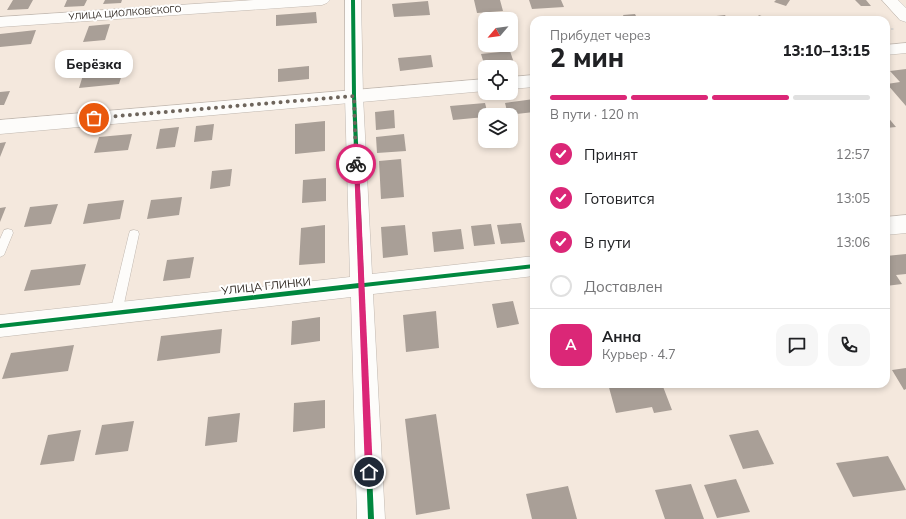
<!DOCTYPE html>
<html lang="ru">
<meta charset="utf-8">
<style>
body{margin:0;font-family:Mulish,sans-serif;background:#f6f6f6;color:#202124;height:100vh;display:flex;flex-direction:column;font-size:15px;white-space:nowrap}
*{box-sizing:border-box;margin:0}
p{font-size:13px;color:#757577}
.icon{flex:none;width:22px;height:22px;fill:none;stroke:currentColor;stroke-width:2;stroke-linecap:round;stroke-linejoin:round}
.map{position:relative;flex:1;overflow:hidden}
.sheet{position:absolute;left:530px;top:16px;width:360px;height:372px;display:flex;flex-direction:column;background:#fff;border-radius:12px;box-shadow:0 2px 6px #0003}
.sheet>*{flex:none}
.needle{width:26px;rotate:241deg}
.buttons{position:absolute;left:478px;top:12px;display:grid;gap:8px}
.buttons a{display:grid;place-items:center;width:40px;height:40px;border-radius:8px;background:#fff;box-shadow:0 2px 6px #0003;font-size:20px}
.pin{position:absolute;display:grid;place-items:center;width:34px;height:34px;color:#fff;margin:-17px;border:2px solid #fff;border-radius:50%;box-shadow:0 1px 4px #0007}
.courier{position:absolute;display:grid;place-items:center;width:40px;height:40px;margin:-20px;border:3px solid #db2777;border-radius:50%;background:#fff;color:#222;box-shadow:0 1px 5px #0007}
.bubble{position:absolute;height:28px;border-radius:12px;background:#fff;box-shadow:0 2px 6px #0003;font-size:13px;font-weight:800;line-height:28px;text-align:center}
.summary em{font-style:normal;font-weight:800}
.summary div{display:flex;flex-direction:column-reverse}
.summary{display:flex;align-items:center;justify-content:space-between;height:68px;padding:0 20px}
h1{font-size:26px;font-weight:800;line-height:30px}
.bar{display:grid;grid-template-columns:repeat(4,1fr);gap:6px 4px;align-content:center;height:48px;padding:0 20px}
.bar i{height:5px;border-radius:3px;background:#e0e0e0}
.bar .active{background:#db2777}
.bar p{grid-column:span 4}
.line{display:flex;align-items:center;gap:10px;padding:0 20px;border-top:1px solid #e0e0e0}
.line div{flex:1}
.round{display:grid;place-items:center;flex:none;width:42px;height:42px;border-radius:12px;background:#f6f6f6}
ol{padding:0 20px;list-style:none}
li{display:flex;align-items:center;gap:12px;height:44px}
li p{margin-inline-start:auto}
li .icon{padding:4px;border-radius:50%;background:#db2777;color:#fff;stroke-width:4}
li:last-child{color:#757577}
li i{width:22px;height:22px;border:2px solid #e0e0e0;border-radius:50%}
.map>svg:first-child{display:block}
.building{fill:#a99f97}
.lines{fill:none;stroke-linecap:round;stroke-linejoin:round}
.service-casing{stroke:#c1b8b0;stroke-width:1}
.minor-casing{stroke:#c1b8b0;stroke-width:1}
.tertiary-casing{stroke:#c1b8b0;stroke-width:1}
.secondary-casing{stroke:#c1b8b0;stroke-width:1}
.path{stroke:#ddd9d5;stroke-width:2;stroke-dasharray:2.5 2.5;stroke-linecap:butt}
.service{fill:#fdfcfa;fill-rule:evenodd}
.minor{fill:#fdfcfa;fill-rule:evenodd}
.tertiary{fill:#fdfcfa;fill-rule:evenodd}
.secondary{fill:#fdfcfa;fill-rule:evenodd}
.cycleway-casing{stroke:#fff;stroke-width:3}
.cycleway{fill:#00873e;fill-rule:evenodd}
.route{fill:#db2777}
.done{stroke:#6e655c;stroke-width:4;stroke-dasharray:0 7.2}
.labels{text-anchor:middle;stroke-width:4;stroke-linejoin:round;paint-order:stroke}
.far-street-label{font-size:9px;fill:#261e17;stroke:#fff}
.street-label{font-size:11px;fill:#261e17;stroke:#fff}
</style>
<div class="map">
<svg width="906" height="519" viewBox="0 0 906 519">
<rect width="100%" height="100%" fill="#f4e8dd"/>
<path class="building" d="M13 0H33L28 9 7 10Z
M67 0H87L84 6 64 7Z
M105 0H122L121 3 103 4Z
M474 0H500L503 11 477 13Z
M529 0H561L564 7 532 9Z
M776 0H790L786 6 774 2Z
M855 0H866L871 6H861Z
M428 1 430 15 394 17 392 4Z
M316 12 317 23 276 26V15Z
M635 14 638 20H625L623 15Z
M725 15 728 20H700L699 18Z
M759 15 772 20H755Z
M110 24 105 40 83 42 89 26Z
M36 30 31 44 0 47V34Z
M510 51 515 66 485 67 481 54Z
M431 55 433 67 400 71 398 58Z
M309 66V79L278 82V69Z
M124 68 119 84 79 88 84 72Z
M906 69V106L887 84 900 82 890 71Z
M10 91 4 105H0V92Z
M534 99V112L508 115 505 103Z
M485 103 488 115H485V117L453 120 450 106Z
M394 110 395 128 376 130 375 112Z
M886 115 896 127 886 128Z
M325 121V151L295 154V124Z
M214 124 212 140 194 142 196 126Z
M179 127 175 147 156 149 160 129Z
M132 134 128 150 94 153 99 137Z
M404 134 406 151 377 153 376 137Z
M6 142 0 157V143Z
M401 159 404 197 381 199 379 161Z
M232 169 230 186 210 189 212 171Z
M326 178V201L302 203 303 180Z
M182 197 179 215 147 219 151 200Z
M124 200 120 219 83 224 88 204Z
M58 204 51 224 24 227 30 207Z
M6 207 0 222V208Z
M521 223 525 242 501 244 497 225Z
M491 224 495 244 474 246 471 226Z
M325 225V263L299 265 301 228Z
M405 225 408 255 383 258 381 227Z
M461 229 464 249 434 252 432 232Z
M906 254V274L896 275 902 284 886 286V256Z
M194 257 190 278 163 281 167 260Z
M86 264 80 285 24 291 31 270Z
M513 301 519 324 497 328 492 304Z
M436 311 439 348 406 352 403 315Z
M320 317V341L291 345 292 321Z
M222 329 220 353 157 361 161 336Z
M74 345 68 371 2 379 11 353Z
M906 368V389L904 390 892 370Z
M608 384H625V387L645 384H662L672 410 654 413 652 407 616 413Z
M325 400V428L293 432 294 403Z
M240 413 237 442 205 446 208 417Z
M436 414 450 509 416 515 405 419Z
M134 421 128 451 95 455 102 425Z
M81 430 74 461 40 465 48 435Z
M758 430 774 464 743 469 729 435Z
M888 456 906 490 853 497 836 463Z
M736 479 750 512 717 518 704 485Z
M691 484 704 519H665L655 490Z
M568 486 577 519H532L526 494Z"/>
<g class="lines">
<g class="service-casing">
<path id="service" d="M8 229 12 230 13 233 4 255 0 257V239L4 230Z
M134 230 138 231 139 234 122 313 120 317 116 318 112 317 110 313 129 234 130 231Z"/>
</g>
<g class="minor-casing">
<path id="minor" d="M254 0H330L327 3 322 5 0 27V17Z
M345 0H361L363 96 372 274 534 256V276L373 294 385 519H357L351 297 0 337V315L350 277 345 96Z
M906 215V233L886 235V217Z"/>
</g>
<g class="tertiary-casing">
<path id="tertiary" d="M906 43V53L886 55V45Z
M534 75V87L511 89V77Z
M485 79V91L0 134V120Z"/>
</g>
<g class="secondary-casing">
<path id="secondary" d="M882 0H898L906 8V22L900 20Z"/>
</g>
<path class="path" d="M886 29H896"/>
<use href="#service" class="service"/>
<use href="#minor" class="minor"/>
<use href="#tertiary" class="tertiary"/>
<use href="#secondary" class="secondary"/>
<g class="cycleway-casing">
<path id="cycleway" d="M351 0H355L356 96 364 283 534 264V268L364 287 374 519H368L359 288 0 328V324L359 283 352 96Z"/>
</g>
<use href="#cycleway" class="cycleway"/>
</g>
<path class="route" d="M354 162H358L359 164 373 472 369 476 365 472Z"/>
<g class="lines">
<path class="done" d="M94 118 354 96 356 164"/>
</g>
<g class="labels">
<g class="far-street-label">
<text transform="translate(125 13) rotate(-4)" y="3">УЛИЦА ЦИОЛКОВСКОГО</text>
</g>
<g class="street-label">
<text transform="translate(266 286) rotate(-6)" y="4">УЛИЦА ГЛИНКИ</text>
</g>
</g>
</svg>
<div class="buttons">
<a><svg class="needle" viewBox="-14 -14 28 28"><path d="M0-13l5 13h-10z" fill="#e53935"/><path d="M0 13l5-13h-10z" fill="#757577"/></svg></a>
<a><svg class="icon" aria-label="locate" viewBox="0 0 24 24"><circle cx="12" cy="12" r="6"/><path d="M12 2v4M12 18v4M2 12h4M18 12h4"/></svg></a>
<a><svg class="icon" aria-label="layers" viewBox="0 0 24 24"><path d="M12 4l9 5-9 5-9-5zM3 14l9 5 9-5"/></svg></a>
</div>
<div class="pin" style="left:94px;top:118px;background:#ea580c"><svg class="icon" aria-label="bag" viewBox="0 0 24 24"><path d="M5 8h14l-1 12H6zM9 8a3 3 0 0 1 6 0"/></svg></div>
<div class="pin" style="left:369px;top:472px;background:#1f2937"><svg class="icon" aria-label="home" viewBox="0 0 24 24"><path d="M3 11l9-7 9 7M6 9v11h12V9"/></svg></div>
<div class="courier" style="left:356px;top:164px"><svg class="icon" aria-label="bike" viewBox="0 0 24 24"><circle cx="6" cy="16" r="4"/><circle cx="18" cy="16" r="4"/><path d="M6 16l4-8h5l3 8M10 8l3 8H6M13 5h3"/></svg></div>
<div class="bubble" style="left:55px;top:50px;width:78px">Берёзка</div>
<section class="sheet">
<div class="summary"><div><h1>2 мин</h1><p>Прибудет через</p></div><em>13:10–13:15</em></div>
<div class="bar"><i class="active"></i><i class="active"></i><i class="active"></i><i></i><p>В пути · 120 m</p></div>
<ol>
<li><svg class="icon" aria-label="check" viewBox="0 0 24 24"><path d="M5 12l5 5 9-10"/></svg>Принят<p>12:57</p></li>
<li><svg class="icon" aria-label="check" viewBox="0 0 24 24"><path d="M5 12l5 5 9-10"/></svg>Готовится<p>13:05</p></li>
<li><svg class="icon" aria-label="check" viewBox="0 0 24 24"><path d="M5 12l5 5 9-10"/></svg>В пути<p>13:06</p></li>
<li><i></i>Доставлен</li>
</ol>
<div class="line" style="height:72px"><b class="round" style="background:#db2777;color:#fff">А</b><div><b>Анна</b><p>Курьер · 4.7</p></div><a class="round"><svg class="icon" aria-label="chat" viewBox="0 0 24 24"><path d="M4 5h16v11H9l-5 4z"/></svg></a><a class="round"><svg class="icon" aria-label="phone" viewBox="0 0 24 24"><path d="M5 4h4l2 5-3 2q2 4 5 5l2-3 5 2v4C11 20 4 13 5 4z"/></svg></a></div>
</section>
</div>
